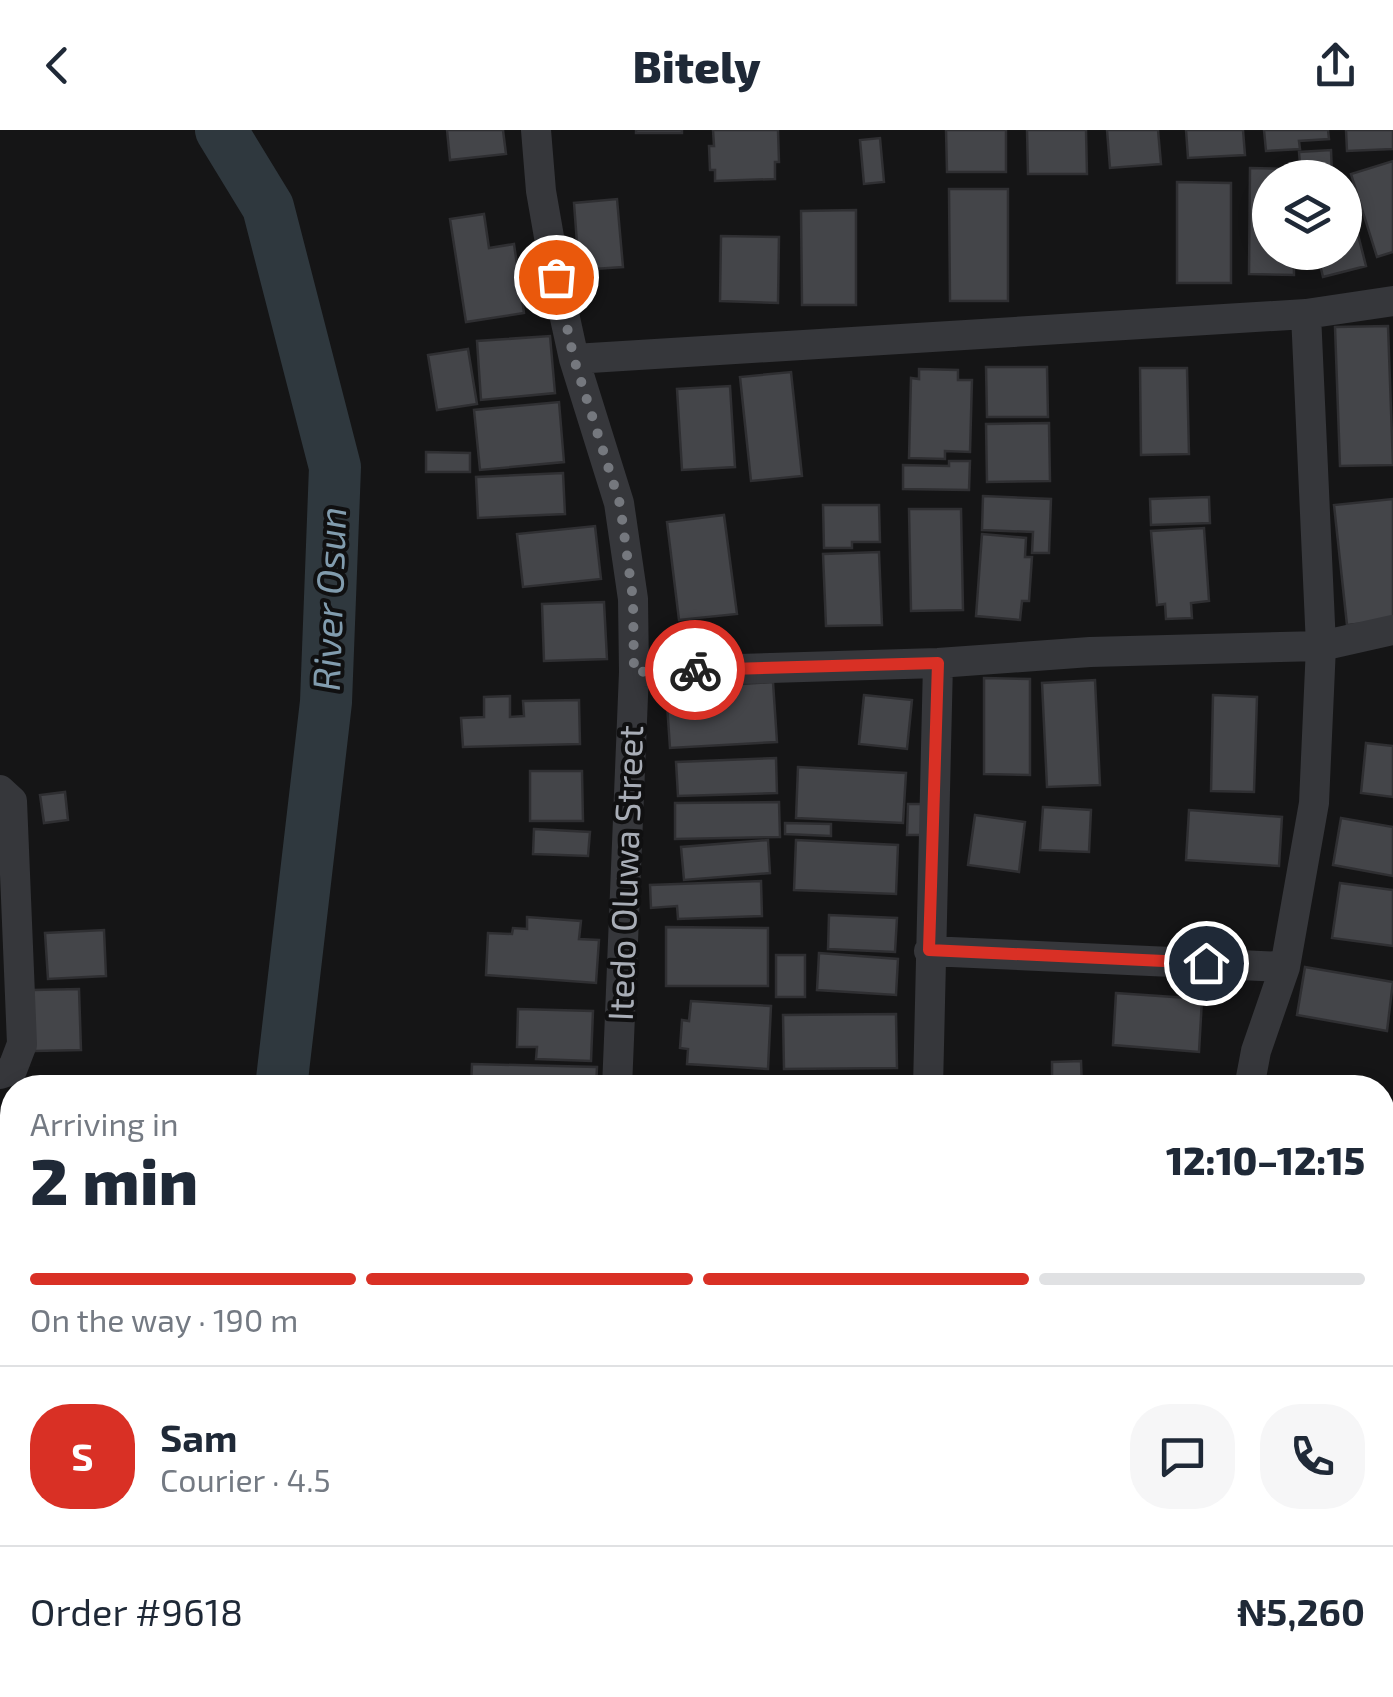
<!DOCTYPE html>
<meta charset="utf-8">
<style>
body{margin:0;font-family:"Exo 2",sans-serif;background:#f6f6f7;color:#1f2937;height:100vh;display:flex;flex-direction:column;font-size:38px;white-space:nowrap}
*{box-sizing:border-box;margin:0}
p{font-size:32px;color:#747a83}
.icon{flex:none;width:55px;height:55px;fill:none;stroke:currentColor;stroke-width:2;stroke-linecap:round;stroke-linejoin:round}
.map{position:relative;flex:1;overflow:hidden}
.panel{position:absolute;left:0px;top:945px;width:1395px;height:622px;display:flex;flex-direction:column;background:#fff;border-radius:40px 40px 0 0;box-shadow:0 5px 15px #0003}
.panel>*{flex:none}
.fabs{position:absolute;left:1252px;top:30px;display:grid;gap:20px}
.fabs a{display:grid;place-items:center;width:110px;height:110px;border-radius:50%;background:#fff;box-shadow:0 5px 15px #0003;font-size:50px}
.pin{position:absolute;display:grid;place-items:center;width:85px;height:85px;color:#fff;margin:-42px;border:5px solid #fff;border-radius:50%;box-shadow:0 2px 10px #0007}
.courier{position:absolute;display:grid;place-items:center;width:100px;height:100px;margin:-50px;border:8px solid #d93025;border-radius:50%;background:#fff;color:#222;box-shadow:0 2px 12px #0007}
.head em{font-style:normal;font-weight:800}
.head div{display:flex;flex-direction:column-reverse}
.head{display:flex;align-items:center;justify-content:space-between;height:170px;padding:0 30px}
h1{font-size:65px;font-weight:800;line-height:75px}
.bar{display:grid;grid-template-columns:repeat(4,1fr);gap:15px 10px;align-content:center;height:120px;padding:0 30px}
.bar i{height:12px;border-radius:8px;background:#e0e1e3}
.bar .current{background:#d93025}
.bar p{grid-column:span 4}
.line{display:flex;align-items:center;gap:25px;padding:0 30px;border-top:2px solid #e0e1e3}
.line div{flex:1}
.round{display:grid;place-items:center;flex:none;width:105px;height:105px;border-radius:40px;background:#f6f6f7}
header{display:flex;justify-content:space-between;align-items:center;height:130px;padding:0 30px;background:#fff;font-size:45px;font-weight:800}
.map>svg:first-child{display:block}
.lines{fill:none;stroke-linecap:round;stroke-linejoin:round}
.river{stroke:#2f383e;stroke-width:52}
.building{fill:#444549;stroke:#2f2f32;stroke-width:2.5}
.minor{stroke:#36373b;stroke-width:30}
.done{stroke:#75787e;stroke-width:10;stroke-dasharray:0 18}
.route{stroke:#d93025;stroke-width:12}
.labels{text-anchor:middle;stroke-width:8;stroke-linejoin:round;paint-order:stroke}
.street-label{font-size:35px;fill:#a8adb6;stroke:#101011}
.water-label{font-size:38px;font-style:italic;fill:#819cae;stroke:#101011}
</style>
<header><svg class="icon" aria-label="back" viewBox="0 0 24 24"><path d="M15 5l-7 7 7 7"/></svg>Bitely<svg class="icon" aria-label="share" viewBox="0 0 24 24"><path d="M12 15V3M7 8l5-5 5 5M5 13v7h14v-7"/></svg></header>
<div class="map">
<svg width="1393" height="1567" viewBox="0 0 1393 1567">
<rect width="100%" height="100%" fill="#151516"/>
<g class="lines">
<path class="river" d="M221 0 268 77 335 337 326 572 281 958
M1382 1266 1393 1249
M326 1555 330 1567
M1191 1567 1200 1555"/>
</g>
<path class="building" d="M447 0H503L506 24 450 30Z
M636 0H682V3H636Z
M713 0H778L779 32H775V49L715 51V40H710L709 16H714Z
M946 0H1006V42H947Z
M1027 0H1086L1087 44H1028Z
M1107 0H1158L1161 34 1110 38Z
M1186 0H1243L1245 25 1188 28Z
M1264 0H1328L1329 9 1299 11 1300 19 1266 21Z
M1346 0H1393V19L1347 21Z
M880 8 884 52 864 54 860 10Z
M1331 20 1332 44 1301 46 1299 22Z
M1393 31V122L1377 127 1351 44Z
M1250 38 1294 39V48H1270V122H1294V145L1249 144Z
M1177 52 1231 53V153H1177Z
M949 59H1008V171H950Z
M617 69 623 137 579 140 574 73Z
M1351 77 1366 136 1323 147 1317 122H1345V79Z
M856 80V175H802L801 81Z
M484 84 489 118 514 114 524 183 466 192 450 89Z
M721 106 779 107 778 173 720 171Z
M1388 196 1393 335 1340 336 1335 197Z
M550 206 555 263 481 270 477 211Z
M468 219 477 274 437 280 428 225Z
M986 237H1047L1048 287H987Z
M1140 238H1187L1189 324 1141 325Z
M919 239 958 240V250H972L970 322 945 321V329L909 328 911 248 919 249Z
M791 242 802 346 751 351 740 247Z
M730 256 735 337 682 340 677 259Z
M559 272 564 332 480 340 474 280Z
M1049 293 1050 351 987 352 986 294Z
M426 322 470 323V342H426Z
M949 331H970L969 360 903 359V335L949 336Z
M563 343 565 384 478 388 476 347Z
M983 366 1051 369 1049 423H1032L1033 402 982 400Z
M1209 367 1210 393 1151 395 1150 369Z
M1393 369V490L1347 495 1334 375Z
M823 375H879L880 412H852V418H824Z
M909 379H961L963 480 911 481Z
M724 385 737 484 679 490 667 392Z
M595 396 601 449 523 457 517 404Z
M1204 398 1209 471 1191 473 1192 488 1166 489 1165 474 1157 475 1151 401Z
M982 404 1026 408 1025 427H1032L1029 471H1022L1020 490 976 486Z
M879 422 882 495 826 496 823 424Z
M604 472 607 529 544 531 542 474Z
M984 548 1030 549V645L984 644Z
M1095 550 1100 655 1047 657 1042 553Z
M773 552 777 612 670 618 666 559Z
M864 565 912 570 907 619 859 614Z
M1213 565 1257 567 1254 662 1211 661Z
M510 566V587L524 586 523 571 579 570 580 614 463 617 461 588 484 587V567Z
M1366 613 1393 616V667L1361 663Z
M776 628 777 663 678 666 676 632Z
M798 637 906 643 903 693 796 688Z
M530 641H582L583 691H530Z
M65 662 68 690 44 693 40 665Z
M779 672 780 707 675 709V673Z
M908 674H924L923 705H907Z
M1043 677 1091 680 1089 722 1040 720Z
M1189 680 1282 687 1279 736 1186 730Z
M975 685 1025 692 1019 742 968 735Z
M1341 688 1393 697V746L1333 735Z
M785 693 831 694V706L785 704Z
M534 699 590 702 588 726 533 724Z
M768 710 770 743 684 750 681 717Z
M796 710 898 715 896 764 794 760Z
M761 751 762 786 678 789 677 776 651 778 650 755Z
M1340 753 1393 760V816L1332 808Z
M829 785 897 788 895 822 828 819Z
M527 787 581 791 579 809 599 810 596 853 486 845 488 803 512 804 513 798 527 799Z
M666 797 768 798V856H666Z
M104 800 106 846 48 849 45 803Z
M819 823 898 829 896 865 817 860Z
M776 825H805V867H776Z
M1305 837 1393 852 1387 901 1297 885Z
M79 859 81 920 35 921 33 860Z
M1116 863 1202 869 1199 922 1113 915Z
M691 871 771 876 768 939 687 934 688 919 680 918 682 890 689 891Z
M518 879 593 881 591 931 536 929 537 917H517Z
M896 884 897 938 784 939 783 885Z
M1081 931 1082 958H1052V932Z
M472 934 597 937 596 958H471Z
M786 952 896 953V958H786Z
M5 1228 12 1243V1252L0 1259V1230Z
M12 1267V1332L0 1307V1273Z
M932 1555H986L980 1567H926Z"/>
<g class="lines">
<path class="minor" d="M536 0 541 61 556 147 574 229 619 373 633 469 634 542 617 958
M574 229 1306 184 1393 171
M634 542 938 533 1090 522 1321 516 1393 500
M0 660 12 671 22 914 12 940 0 944
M929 821 1285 837
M928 958 938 533
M1249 958 1256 921 1285 837 1314 673 1321 516 1306 184"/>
</g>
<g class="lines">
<path class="done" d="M556 147 574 229 620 374 633 469 634 542 695 540"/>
<path class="route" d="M695 540 938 533 929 820 1206 833"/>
</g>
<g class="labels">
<g class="street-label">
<text transform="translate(626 743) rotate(-88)" y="12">Itedo Oluwa Street</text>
</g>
<g class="water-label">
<text transform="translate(330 469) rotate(-88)" y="13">River Osun</text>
</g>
</g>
</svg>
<div class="fabs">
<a><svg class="icon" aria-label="layers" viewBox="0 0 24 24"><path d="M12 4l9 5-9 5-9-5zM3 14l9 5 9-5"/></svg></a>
</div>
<div class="pin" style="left:556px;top:147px;background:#ea580c"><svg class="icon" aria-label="bag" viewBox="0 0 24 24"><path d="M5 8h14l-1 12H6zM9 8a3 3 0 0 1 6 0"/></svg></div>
<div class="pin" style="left:1206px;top:833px;background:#1f2937"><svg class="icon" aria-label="home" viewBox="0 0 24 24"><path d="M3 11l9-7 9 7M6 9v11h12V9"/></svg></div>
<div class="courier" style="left:695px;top:540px"><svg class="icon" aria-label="bike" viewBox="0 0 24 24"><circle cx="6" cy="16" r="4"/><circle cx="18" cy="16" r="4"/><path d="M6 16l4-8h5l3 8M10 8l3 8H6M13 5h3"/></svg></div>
<section class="panel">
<div class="head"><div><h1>2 min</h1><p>Arriving in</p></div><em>12:10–12:15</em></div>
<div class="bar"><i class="current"></i><i class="current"></i><i class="current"></i><i></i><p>On the way · 190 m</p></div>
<div class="line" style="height:180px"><b class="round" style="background:#d93025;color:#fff">S</b><div><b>Sam</b><p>Courier · 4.5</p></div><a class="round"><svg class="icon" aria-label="chat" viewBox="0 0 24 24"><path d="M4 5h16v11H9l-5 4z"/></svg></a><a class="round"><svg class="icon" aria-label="phone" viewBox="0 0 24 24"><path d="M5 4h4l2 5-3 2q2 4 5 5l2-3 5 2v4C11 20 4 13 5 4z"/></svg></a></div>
<div class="line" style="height:130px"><div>Order #9618</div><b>₦5,260</b></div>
</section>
</div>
